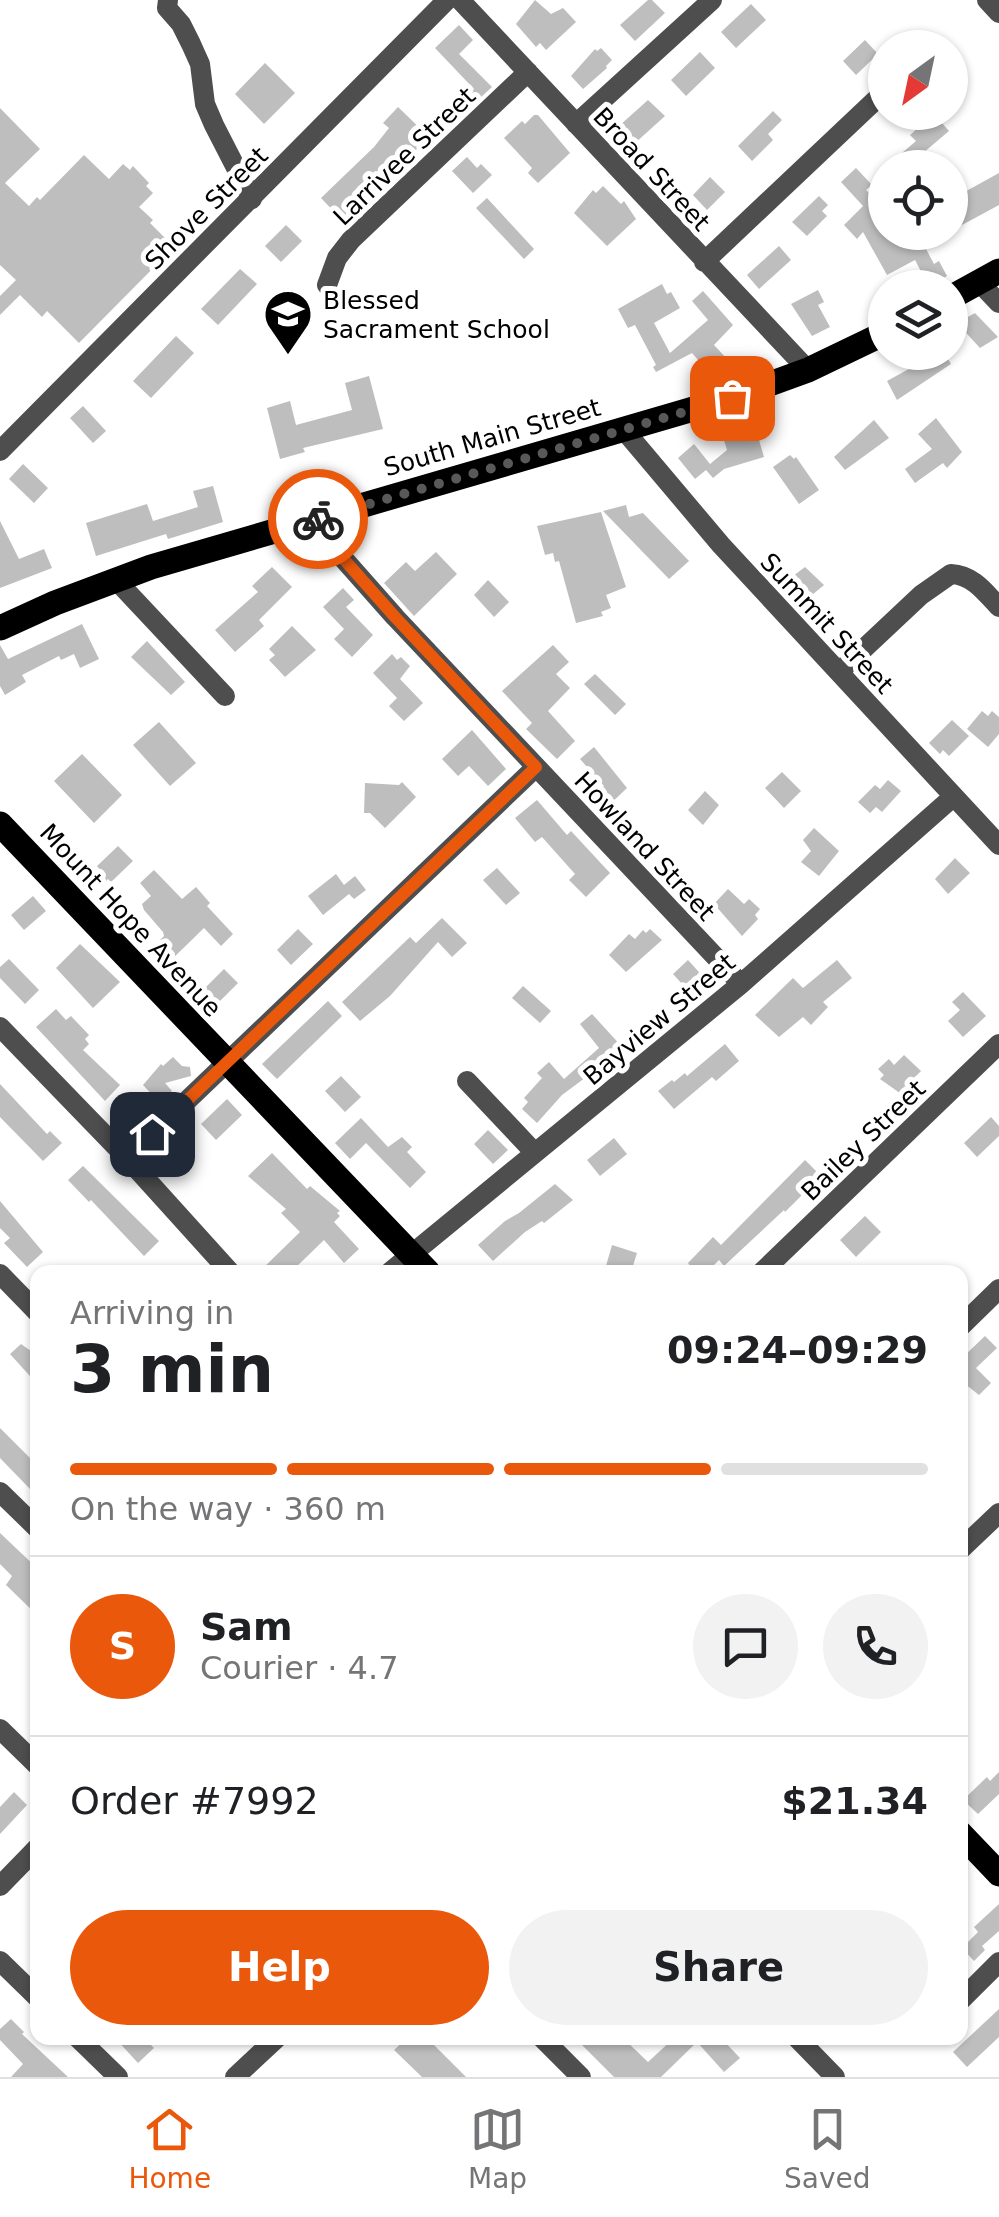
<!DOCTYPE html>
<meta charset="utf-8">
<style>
body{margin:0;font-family:"DejaVu Sans",sans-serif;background:#f2f2f2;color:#202124;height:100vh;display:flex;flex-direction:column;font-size:38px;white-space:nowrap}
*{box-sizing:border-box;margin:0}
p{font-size:32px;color:#757577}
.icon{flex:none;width:55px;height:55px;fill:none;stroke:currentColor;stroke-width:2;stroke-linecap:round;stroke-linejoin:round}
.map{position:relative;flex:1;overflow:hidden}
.details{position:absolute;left:30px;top:1265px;width:938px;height:780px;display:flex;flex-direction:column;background:#fff;border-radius:20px;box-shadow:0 2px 8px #0004}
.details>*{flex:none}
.needle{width:65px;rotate:213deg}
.fabs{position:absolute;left:868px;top:30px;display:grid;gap:20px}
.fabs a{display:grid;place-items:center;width:100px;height:100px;border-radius:50%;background:#fff;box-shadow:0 2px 8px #0004;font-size:50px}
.pin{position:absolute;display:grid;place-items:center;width:85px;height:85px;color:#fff;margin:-42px;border-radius:20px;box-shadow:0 5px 15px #0006}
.courier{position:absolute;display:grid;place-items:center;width:100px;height:100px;margin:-50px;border:8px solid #ea580c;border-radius:50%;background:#fff;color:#222;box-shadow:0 2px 12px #0007}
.overview em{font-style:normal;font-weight:700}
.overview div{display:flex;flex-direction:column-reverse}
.overview{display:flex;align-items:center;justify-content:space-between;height:170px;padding:0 40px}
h1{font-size:65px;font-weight:700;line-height:75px}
.bar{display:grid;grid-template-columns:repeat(4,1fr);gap:15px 10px;align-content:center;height:120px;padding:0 40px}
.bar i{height:12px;border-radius:8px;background:#e0e0e0}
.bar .selected{background:#ea580c}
.bar p{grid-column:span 4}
.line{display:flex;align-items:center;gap:25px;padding:0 40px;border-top:2px solid #e0e0e0}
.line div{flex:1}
.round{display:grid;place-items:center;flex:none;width:105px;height:105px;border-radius:52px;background:#f2f2f2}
.primary-button{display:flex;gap:20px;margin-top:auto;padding:20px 40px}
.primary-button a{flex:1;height:115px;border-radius:60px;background:#ea580c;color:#fff;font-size:40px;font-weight:700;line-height:115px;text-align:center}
.primary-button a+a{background:#f2f2f2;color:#202124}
.dock{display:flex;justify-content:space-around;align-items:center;height:140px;border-top:2px solid #e0e0e0;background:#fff;font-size:28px;color:#757577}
.dock a{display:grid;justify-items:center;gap:5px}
.dock .selected{color:#ea580c}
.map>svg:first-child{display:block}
.building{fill:#bebebe}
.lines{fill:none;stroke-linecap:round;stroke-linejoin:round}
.minor{stroke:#4e4e4e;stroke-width:20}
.major{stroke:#000;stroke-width:25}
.done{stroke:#595959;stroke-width:10;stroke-dasharray:0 18}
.route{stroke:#ea580c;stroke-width:12}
.labels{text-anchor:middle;stroke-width:10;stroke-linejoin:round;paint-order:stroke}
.street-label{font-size:25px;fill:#000;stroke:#fff}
.poi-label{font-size:25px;fill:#000;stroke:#fff;text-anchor:start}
</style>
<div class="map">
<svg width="999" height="2077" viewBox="0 0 999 2077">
<rect width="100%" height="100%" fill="#fff"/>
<path class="building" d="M535 0 551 14 563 8 576 22 546 50 540 43 536 47 516 24Z
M648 0H652L665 13 635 41 620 25Z
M751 4 766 20 736 48 721 32Z
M459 25 473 40 459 54 492 87 479 99 471 92 474 89 435 48Z
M865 40 878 54 856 75 843 61Z
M601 48 612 60 606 66 607 68 583 89 571 76 595 49 597 51Z
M700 52 715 68 686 96 671 80Z
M265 63 295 93 264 124 235 94Z
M648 100 665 116 634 144 619 126Z
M398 107 428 136 398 171 395 168 342 220 321 198 374 147 389 128 383 123Z
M0 108 40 149 5 183 29 206 37 197 40 200 84 155 109 179 123 164 130 170 133 166 149 183 146 186 153 193 139 207 153 220 150 223 174 247 79 343 47 311 42 317 20 295 0 315V296L16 280 0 265Z
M773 111 782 120 768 134 773 140 752 161 738 146Z
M934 114 949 131 910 164 902 153 916 141 910 135Z
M534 115H538L570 153 538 183 528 173 532 168 504 138 522 121 525 124Z
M467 157 477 168 481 164 492 175 473 193 452 171Z
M856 168 872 185 866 190 885 208V232H917L934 264 939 261 947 276 929 287 915 260 887 275 863 232 857 239 844 225 863 206 841 182Z
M999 173V205L962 225 950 200Z
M710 177 725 192 707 210 693 195Z
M603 186 621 204 624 201 636 219 607 246 574 213 593 190 596 193Z
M819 196 828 205 822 211 827 216 807 236 792 222Z
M487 198 534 249 524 259 476 208Z
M286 225 302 241 281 262 265 246Z
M779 246 791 260 759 289 747 275Z
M240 269 257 284 218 325 201 309Z
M662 284 667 294 671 292 680 308 654 323 670 353 708 320 692 301 703 291 733 325 714 345 728 360 711 375 692 353 656 372 653 367 656 365 635 325 628 328 618 309Z
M818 290 824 302 818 305 830 327 812 336 791 304Z
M975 313 998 337 980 348 957 323Z
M176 336 194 353 151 398 133 381Z
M908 352H944L951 364 897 400 887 381 918 364Z
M369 376 383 429 303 448 305 452 280 459 267 408 290 401 296 425 352 410 345 383Z
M83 406 106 431 93 443 70 418Z
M936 418 962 452 947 468 943 463 915 483 905 469 932 449 918 434Z
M874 420 889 438 845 470 834 457Z
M756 430 764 457 724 469 713 478 706 470 695 479 678 458 694 444 710 464 727 450 724 440Z
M790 455 794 459 796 457 819 490 799 504 773 467Z
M23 464 48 488 34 503 9 479Z
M213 486 223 522 168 539 166 534 96 556 86 523 147 504 153 521 198 507 193 491Z
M626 505 629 517 643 513 689 561 669 579 603 511Z
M601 512 626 587 606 595 611 608 601 612 603 616 576 623 559 561 555 562 553 553 545 555 537 526Z
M0 521 19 559 44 549 52 568 0 588Z
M436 552 457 574 414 616 384 583 406 562 415 571Z
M272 567 292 587 259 620 264 626 235 652 215 630 258 592 252 586Z
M805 567 824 585 806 600 789 579Z
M488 580 509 602 494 617 474 595Z
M343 588 354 600 346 607 373 635 352 657 334 639 344 629 323 607Z
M82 624 99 659 80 668 74 654 61 660 59 656 22 675 26 682 5 695 0 686V645L8 659Z
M292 626 316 650 285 677 269 660 275 655 269 649Z
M147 641 185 682 171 695 131 657Z
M553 645 569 662 556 674 570 688 548 711 575 741 557 759 526 729 532 723 502 691Z
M392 654 397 660 401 657 410 666 400 679 423 703 404 721 389 706 397 698 373 673Z
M595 674 626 704 615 715 584 684Z
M982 711 988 716 992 711 999 717V734L988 747 967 729Z
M952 720 969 736 949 756 943 750 940 754 929 743Z
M159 722 196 763 170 786 133 745Z
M472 730 506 769 488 786 469 766 458 776 442 759Z
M594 747 627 788 605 809 593 797 604 786 580 759Z
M82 754 122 795 94 823 54 781Z
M782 772 801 791 784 808 765 788Z
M888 780 901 791 882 812 876 807 870 813 858 802 875 785 880 789Z
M402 782 416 797 385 828 370 813H364L365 783 399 785Z
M705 791 719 805 703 825 688 810Z
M537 800 567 835 571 831 610 873 586 897 569 880 575 874 542 837 535 842 515 818Z
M814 828 839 851 819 876 801 862 811 851 803 840Z
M118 846 133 861 111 882 108 879 105 882 96 873 100 870 97 866Z
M955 858 970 873 948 894 935 879Z
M497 868 520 893 506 905 483 880Z
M154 870 182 899 196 887 210 903 207 906 233 934 221 946 204 928 166 965 151 949 164 936 163 932 144 910 142 904 151 896 140 883Z
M336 874 344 885 355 876 366 890 354 899 349 894 323 915 308 896Z
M728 889 744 904 749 899 760 909 755 915 758 919 742 936 714 904Z
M33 896 46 911 24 930 11 915Z
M442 918 467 943 452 957 438 942 390 996 360 1021 342 1002 410 937 416 943Z
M298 929 313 944 291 965 277 950Z
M650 929 662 940 626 972 609 955 629 934 635 939 643 930 646 933Z
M80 944 120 982 93 1008 56 968Z
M9 959 39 990 25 1004 0 978V967Z
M688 960 708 982 693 996 673 974Z
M837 960 852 978 823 1002 828 1007 811 1025 803 1017 779 1037 755 1015 793 978 803 988Z
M224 969 238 983 212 1009 198 995Z
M523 986 551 1011 540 1023 512 998Z
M963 992 986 1016 963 1037 948 1021 960 1010 952 1002Z
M328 1001 342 1016 277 1079 262 1064Z
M56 1009 66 1020 71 1016 89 1035 85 1039 89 1044 83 1050 120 1085 105 1101 36 1027Z
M592 1014 624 1049 562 1095 537 1123 522 1109 528 1102 524 1098 542 1078 537 1073 549 1062 564 1079 599 1048 580 1024Z
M725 1044 739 1061 716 1081 712 1077 674 1109 658 1091 672 1080 674 1082 685 1073 687 1076Z
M904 1055 921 1071 908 1084 912 1088 904 1096 880 1079 884 1075 878 1069 889 1059 894 1065Z
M173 1057 182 1066 190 1067 191 1076 165 1083 172 1091 160 1103 143 1085 161 1064 163 1066Z
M341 1076 361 1097 345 1112 325 1091Z
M0 1084 47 1134 50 1131 62 1143 43 1161 0 1117Z
M227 1099 242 1115 216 1140 201 1124Z
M991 1117 999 1126V1136L977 1157 964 1143Z
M361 1118 388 1147 402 1137 412 1147 407 1152 426 1172 410 1188 366 1143 350 1159 335 1143Z
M488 1130 508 1150 493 1164 474 1144Z
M614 1138 627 1154 600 1176 587 1160Z
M272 1153 307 1189 310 1186 340 1211 337 1213 340 1216 334 1222 359 1249 344 1263 324 1240 291 1272H259L300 1232 281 1213 286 1209 248 1176Z
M805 1160 823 1178 805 1196 803 1194 785 1212 784 1210 724 1266 719 1260 707 1272H684L690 1266 688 1263 713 1237 721 1245Z
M83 1166 159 1241 144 1256 91 1200 89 1202 68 1180Z
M555 1184 573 1200 544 1223 542 1221 525 1232 493 1261 478 1245 505 1221 519 1213Z
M0 1201 43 1252 27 1267 4 1243 10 1238 0 1228Z
M865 1216 881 1232 856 1257 840 1240Z
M612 1245 637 1253 631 1272H611L612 1268 606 1266Z
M985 1336 997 1348 976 1368 991 1383 979 1395 960 1380V1365L967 1359 964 1356Z
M21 1344 38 1356V1385L10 1354Z
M0 1428 38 1466V1482L30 1489 0 1458Z
M0 1533 38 1569V1616L6 1585 12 1576 0 1564Z
M999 1772V1794L978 1814 963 1800 987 1777 990 1781Z
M14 1792 27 1805 0 1834V1807Z
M999 1904V1931L982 1946 985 1950 974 1961 962 1948 978 1932 974 1927Z
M999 2009V2037L967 2067 953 2052Z
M11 2019 24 2032 22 2034 68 2077H11L23 2064 0 2040V2029Z
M115 2038H144L154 2048 138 2063Z
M407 2038H417L423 2043 427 2038 466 2077H422L394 2050Z
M589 2038H623L648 2062 674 2038H721L740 2058 724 2072 697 2042 661 2077H614L582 2045Z"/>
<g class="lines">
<path class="minor" d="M168 0 167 8 181 24 191 44 200 64 205 104 214 125 252 199
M460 0 808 370
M987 0 999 13
M576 124 712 0
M704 262 885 91
M979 282 999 303
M327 285 337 258 351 240 528 72
M624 430 721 545 999 845
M0 451 447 0
M310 521 395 617 741 984
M116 580 225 696
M839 672 921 595 951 574C973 575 985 592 999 607
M0 1027 127 1158 230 1272
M467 1081 535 1153
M127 1158 536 767
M390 1272 741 984 953 797
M762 1272 999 1044
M0 1274 38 1313
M960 1327 999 1289
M0 1492 38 1529
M960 1550 999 1513
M0 1729 38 1766
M0 1886 38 1847
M0 1961 38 1998
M960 2001 999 1962
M78 2038 118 2077
M542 2038 581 2077
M797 2038 835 2077
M235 2077 277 2038"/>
<path class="major" d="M950 298 999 271
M0 628 55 603 151 567 731 398 808 370 885 333
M0 824 428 1272
M960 1833 999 1874"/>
</g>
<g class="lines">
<path class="done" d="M318 519 732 398"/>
<path class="route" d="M152 1134 536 767 395 617 310 521 318 519"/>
</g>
<defs>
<g id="school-pin" transform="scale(2.5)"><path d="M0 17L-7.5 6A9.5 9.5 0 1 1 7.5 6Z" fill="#000" stroke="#fff"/><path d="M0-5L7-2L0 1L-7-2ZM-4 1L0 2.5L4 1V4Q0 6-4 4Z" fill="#fff"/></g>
</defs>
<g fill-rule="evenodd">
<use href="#school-pin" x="288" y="314"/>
</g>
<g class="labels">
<g class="street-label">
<text transform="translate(404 156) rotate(-44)" y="9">Larrivee Street</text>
<text transform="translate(652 169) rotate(47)" y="9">Broad Street</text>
<text transform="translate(206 208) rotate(-45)" y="9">Shove Street</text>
<text transform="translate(492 437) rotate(-16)" y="9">South Main Street</text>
<text transform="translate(827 623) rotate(47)" y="9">Summit Street</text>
<text transform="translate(645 846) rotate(47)" y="9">Howland Street</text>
<text transform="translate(131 920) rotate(47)" y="9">Mount Hope Avenue</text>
<text transform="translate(659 1019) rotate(-40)" y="9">Bayview Street</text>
<text transform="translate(863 1140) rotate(-44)" y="9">Bailey Street</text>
</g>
<g class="poi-label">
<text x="323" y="309">Blessed<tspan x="323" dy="29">Sacrament School</tspan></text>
</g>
</g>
</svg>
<div class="fabs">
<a><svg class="needle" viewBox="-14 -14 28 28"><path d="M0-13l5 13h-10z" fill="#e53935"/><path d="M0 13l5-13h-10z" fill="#757577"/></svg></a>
<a><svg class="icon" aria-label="locate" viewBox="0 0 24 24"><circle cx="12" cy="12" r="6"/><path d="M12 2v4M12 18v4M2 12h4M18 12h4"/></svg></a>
<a><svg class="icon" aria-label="layers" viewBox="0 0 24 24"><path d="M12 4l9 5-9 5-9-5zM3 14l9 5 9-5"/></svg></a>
</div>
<div class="pin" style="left:732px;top:398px;background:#ea580c"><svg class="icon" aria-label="bag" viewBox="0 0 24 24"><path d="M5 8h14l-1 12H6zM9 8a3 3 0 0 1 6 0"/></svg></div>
<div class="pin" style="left:152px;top:1134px;background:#1f2937"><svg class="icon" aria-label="home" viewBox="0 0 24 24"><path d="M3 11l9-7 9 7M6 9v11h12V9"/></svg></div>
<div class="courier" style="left:318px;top:519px"><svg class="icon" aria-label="bike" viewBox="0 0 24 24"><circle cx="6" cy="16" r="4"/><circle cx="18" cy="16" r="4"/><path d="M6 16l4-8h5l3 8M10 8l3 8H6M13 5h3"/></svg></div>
<section class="details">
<div class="overview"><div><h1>3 min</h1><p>Arriving in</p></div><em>09:24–09:29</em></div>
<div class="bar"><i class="selected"></i><i class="selected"></i><i class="selected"></i><i></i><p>On the way · 360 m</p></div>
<div class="line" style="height:180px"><b class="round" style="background:#ea580c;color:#fff">S</b><div><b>Sam</b><p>Courier · 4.7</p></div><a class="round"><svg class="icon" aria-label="chat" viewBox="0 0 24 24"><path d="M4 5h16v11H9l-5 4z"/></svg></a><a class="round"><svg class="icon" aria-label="phone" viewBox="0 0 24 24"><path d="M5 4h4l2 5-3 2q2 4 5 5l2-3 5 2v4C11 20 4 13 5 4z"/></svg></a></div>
<div class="line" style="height:130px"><div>Order #7992</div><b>$21.34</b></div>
<div class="primary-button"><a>Help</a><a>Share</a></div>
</section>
</div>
<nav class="dock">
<a class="selected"><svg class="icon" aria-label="home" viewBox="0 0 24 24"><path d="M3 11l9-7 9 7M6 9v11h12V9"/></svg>Home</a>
<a><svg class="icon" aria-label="map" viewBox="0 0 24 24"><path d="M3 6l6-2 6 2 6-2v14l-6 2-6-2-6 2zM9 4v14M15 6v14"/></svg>Map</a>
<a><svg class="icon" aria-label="saved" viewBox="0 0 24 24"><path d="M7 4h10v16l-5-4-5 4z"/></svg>Saved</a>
</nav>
